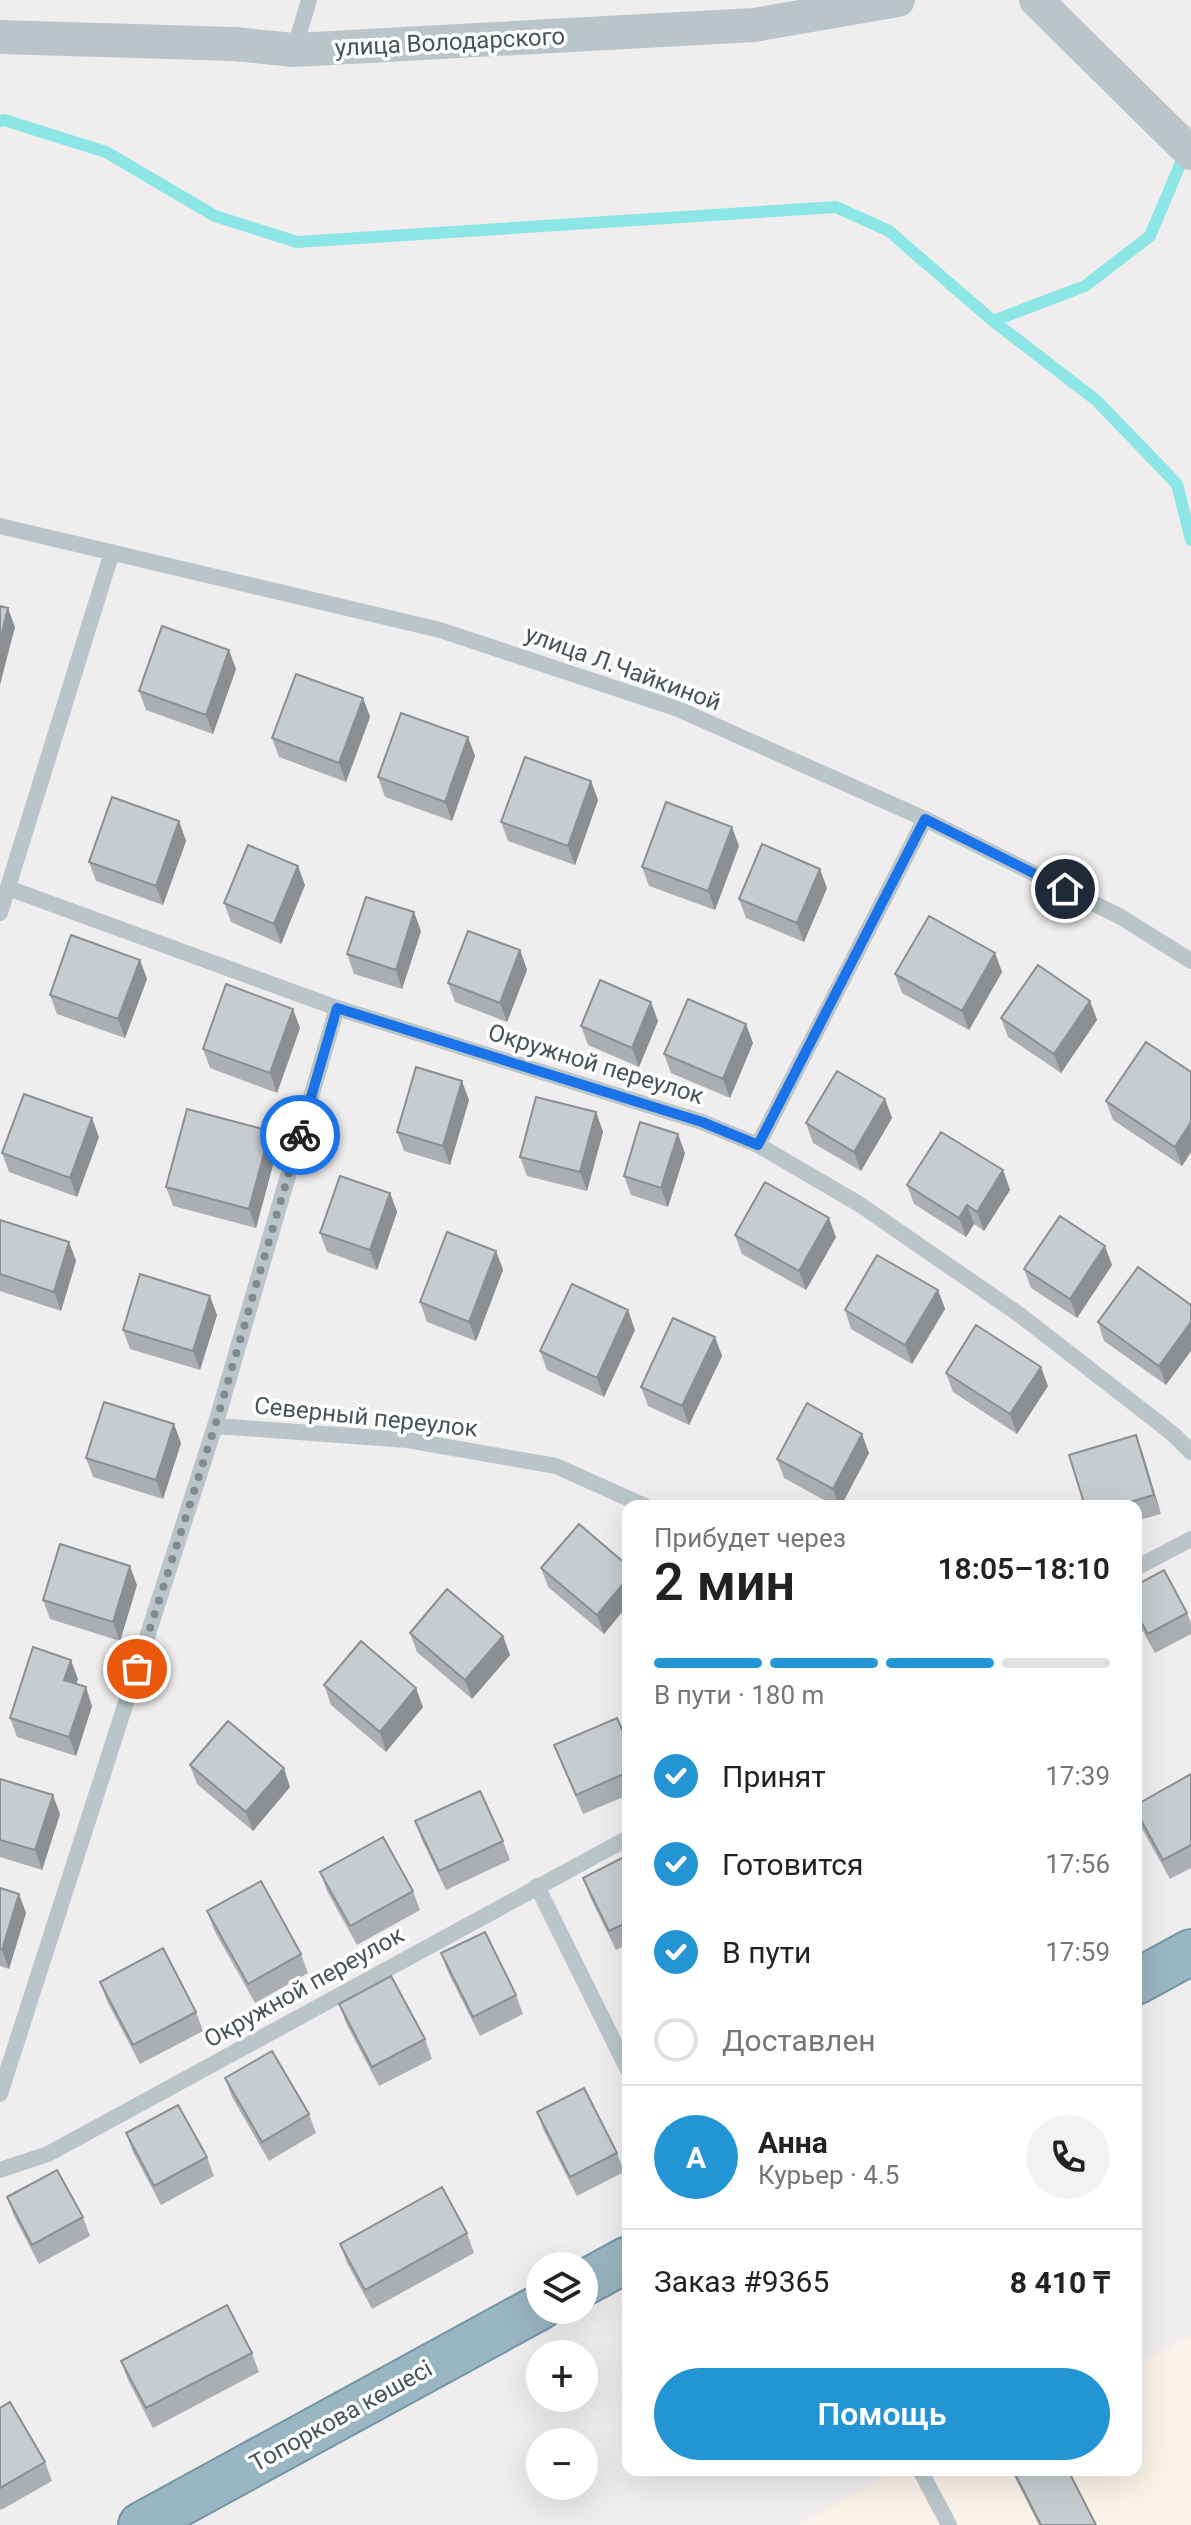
<!DOCTYPE html>
<html lang="ru">
<meta charset="utf-8">
<style>
body{margin:0;font-family:Roboto,sans-serif;background:#f2f2f2;color:#222;height:100vh;display:flex;flex-direction:column;font-size:30px;white-space:nowrap}
*{box-sizing:border-box;margin:0}
p{font-size:26px;color:#767676}
.icon{flex:none;width:44px;height:44px;fill:none;stroke:currentColor;stroke-width:2;stroke-linecap:round;stroke-linejoin:round}
.map{position:relative;flex:1;overflow:hidden}
.side{position:absolute;left:622px;top:1500px;width:520px;height:976px;display:flex;flex-direction:column;background:#fff;border-radius:16px;box-shadow:0 8px 32px #0002}
.side>*{flex:none}
.tools{position:absolute;left:526px;top:2252px;display:grid;gap:16px}
.tools a{display:grid;place-items:center;width:72px;height:72px;border-radius:50%;background:#fff;box-shadow:0 8px 32px #0002;font-size:40px}
.pin{position:absolute;display:grid;place-items:center;width:68px;height:68px;color:#fff;margin:-34px;border:4px solid #fff;border-radius:50%;box-shadow:0 2px 8px #0007}
.courier{position:absolute;display:grid;place-items:center;width:80px;height:80px;margin:-40px;border:6px solid #1a73e8;border-radius:50%;background:#fff;color:#222;box-shadow:0 2px 10px #0007}
.overview em{font-style:normal;font-weight:600}
.overview div{display:flex;flex-direction:column-reverse}
.overview{display:flex;align-items:center;justify-content:space-between;height:136px;padding:0 32px}
h1{font-size:52px;font-weight:600;line-height:60px}
.bar{display:grid;grid-template-columns:repeat(4,1fr);gap:12px 8px;align-content:center;height:96px;padding:0 32px}
.bar i{height:10px;border-radius:6px;background:#e0e0e0}
.bar .current{background:#2395d4}
.bar p{grid-column:span 4}
.line{display:flex;align-items:center;gap:20px;padding:0 32px;border-top:2px solid #e0e0e0}
.line div{flex:1}
.round{display:grid;place-items:center;flex:none;width:84px;height:84px;border-radius:42px;background:#f2f2f2}
ol{padding:0 32px;list-style:none}
li{display:flex;align-items:center;gap:24px;height:88px}
li p{margin-inline-start:auto}
li .icon{padding:8px;border-radius:50%;background:#2395d4;color:#fff;stroke-width:4}
li:last-child{color:#767676}
li i{width:44px;height:44px;border:4px solid #e0e0e0;border-radius:50%}
.button{display:flex;gap:16px;margin-top:auto;padding:16px 32px}
.button a{flex:1;height:92px;border-radius:48px;background:#2395d4;color:#fff;font-size:32px;font-weight:600;line-height:92px;text-align:center}
.map>svg:first-child{display:block}
.commercial{fill:#faf1e7}
.lines{fill:none;stroke-linecap:round;stroke-linejoin:round}
.stream{stroke:#8de6e6;stroke-width:12}
.trunk-casing{stroke:#7395a5;stroke-width:48}
.service{stroke:#b9c5c9;stroke-width:16}
.minor{stroke:#b9c5c9;stroke-width:34}
.trunk{stroke:#9ab6c2;stroke-width:44}
.wall{fill:#abafb3}
.shaded-wall{fill:#8b8f92}
.building{fill:#c7ccd0;stroke:#8b8f92;stroke-width:2}
.done{stroke:#828a8d;stroke-width:8;stroke-dasharray:0 14.4}
.route{stroke:#1a73e8;stroke-width:10}
.labels{text-anchor:middle;stroke-width:7;stroke-linejoin:round;paint-order:stroke}
.street-label{font-size:24px;fill:#475459;stroke:#fff}
</style>
<div class="map">
<svg width="1191" height="2525" viewBox="0 0 1191 2525">
<rect width="100%" height="100%" fill="#f0edee"/>
<path class="commercial" d="M1191 2336V2525H797L901 2470H1136V2364Z"/>
<g class="lines">
<path class="stream" d="M0 121 4 120 106 152 215 216 297 242 836 207 889 231 993 321 1096 400 1177 484 1191 540
M993 321 1085 286 1150 236 1185 153"/>
<g class="trunk-casing">
<path id="trunk" d="M1136 1982 1191 1952
M584 2283 628 2259
M141 2525 540 2307"/>
</g>
<path class="service" d="M294 50 309 0
M0 526 440 630 678 709 925 819 1121 917 1191 961
M8 888 337 1008 702 1122 758 1145 859 1204 1020 1315 1173 1434 1191 1452
M0 913 112 552
M758 1145 925 819
M215 1426 407 1440 556 1466 645 1506
M1136 1568 1191 1539
M537 1886 628 2070
M0 2094 215 1426 337 1008
M0 2170 48 2154 628 1838
M920 2470 949 2525"/>
<path class="minor" d="M1036 0 1191 153
M0 37 234 44 294 50 754 25 898 0"/>
<use href="#trunk" class="trunk"/>
</g>
<path class="wall" d="M236 669 213 734 146 710 139 691Z
M363 698 370 717 346 782 279 757 272 738Z
M468 737 475 756 452 821 385 797 378 777Z
M591 781 598 800 575 865 508 841 501 822Z
M179 821 186 841 163 905 96 881 89 862Z
M739 846 715 910 649 886 642 867Z
M305 885 281 944 231 922 224 903Z
M827 888 804 942 746 918 739 899Z
M421 931 402 989 354 974 347 954Z
M520 950 527 970 507 1022 455 1002 448 983Z
M995 953 1002 972 969 1030 902 993 895 974Z
M140 960 147 979 125 1038 57 1014 50 995Z
M1090 1001 1097 1020 1061 1073 1008 1037 1001 1018Z
M658 1021 639 1067 588 1045 581 1026Z
M300 1028 277 1093 210 1068 203 1049Z
M753 1043 730 1098 671 1073 664 1054Z
M1191 1072V1152L1182 1166 1113 1120 1106 1101Z
M885 1099 892 1118 861 1171 813 1143 806 1123Z
M469 1100 450 1165 404 1151 397 1132Z
M596 1112 603 1132 587 1191 527 1176 520 1157Z
M99 1137 77 1197 9 1172 2 1153Z
M277 1150 256 1228 173 1206 166 1187Z
M685 1153 668 1207 631 1195 624 1176Z
M1003 1170 1010 1190 984 1231 974 1224 966 1237 914 1204 907 1185Z
M390 1193 397 1212 377 1270 327 1252 320 1233Z
M0 1220 69 1242 76 1261 61 1311 0 1291Z
M735 1235 836 1237 806 1290 742 1254Z
M496 1251 503 1270 476 1341 427 1322 420 1302Z
M1112 1265 1077 1318 1031 1288 1024 1269Z
M938 1290 945 1309 912 1364 851 1329 845 1310Z
M1191 1305 1166 1385 1104 1341 1098 1322Z
M217 1315 200 1370 130 1349 123 1330Z
M635 1330 604 1397 547 1370 540 1351Z
M715 1337 722 1356 689 1425 648 1406 641 1387Z
M946 1373 1048 1386 1017 1434 953 1392Z
M1136 1435 1161 1514 1136 1521V1506H1085Z
M181 1443 163 1499 93 1477 86 1458Z
M869 1453 841 1506H835L784 1478 777 1459Z
M628 1566V1605L604 1634 548 1587 541 1568Z
M137 1585 120 1641 50 1619 43 1600Z
M1136 1585 1187 1613 1191 1623V1634L1155 1653 1136 1619Z
M410 1633 503 1636 510 1655 472 1699 417 1652Z
M78 1679 76 1684 92 1706 76 1756 17 1737 10 1718Z
M324 1685 423 1707 386 1752 331 1705Z
M628 1743V1795L583 1814 554 1745Z
M190 1765 290 1787 253 1831 197 1784Z
M1191 1774V1868L1170 1879 1140 1825 1136 1813V1805Z
M0 1779 60 1814 42 1870 0 1857Z
M415 1821 503 1841 510 1860 446 1890 422 1840Z
M628 1855V1944L616 1950 590 1897 583 1878Z
M320 1872 413 1891 420 1910 357 1945 327 1891Z
M0 1888 19 1894 26 1913 9 1969 0 1966Z
M207 1911 301 1954 308 1973 255 2003 214 1930Z
M441 1953 516 1995 523 2014 480 2036 448 1972Z
M100 1982 196 2012 203 2031 140 2064 107 2001Z
M339 2004 425 2039 432 2059 379 2086 346 2023Z
M225 2078 309 2114 316 2133 269 2161 232 2097Z
M537 2112 617 2153 624 2172 577 2196 544 2131Z
M126 2133 207 2157 214 2176 161 2205 133 2152Z
M7 2197 83 2217 90 2236 39 2264 14 2216Z
M467 2233 474 2253 372 2309 347 2263 340 2244Z
M252 2353 259 2372 153 2428 128 2380 121 2361Z
M0 2408 45 2462 52 2481 1 2510 0 2508Z
M1011 2470H1068L1096 2525H1039Z"/>
<path class="shaded-wall" d="M8 608 15 627 0 685V640Z
M229 650 236 669 213 734 206 715Z
M363 698 370 717 346 782 339 763Z
M468 737 475 756 452 821 445 802Z
M591 781 598 800 575 865 568 846Z
M179 821 186 841 163 905 156 886Z
M732 827 739 846 715 910 708 891Z
M298 866 305 885 281 944 274 924Z
M820 869 827 888 804 942 797 923Z
M414 912 421 931 402 989 396 970Z
M520 950 527 970 507 1022 500 1003Z
M995 953 1002 972 969 1030 962 1011Z
M140 960 147 979 125 1038 118 1019Z
M1090 1001 1097 1020 1061 1073 1054 1054Z
M651 1002 658 1021 639 1067 632 1048Z
M293 1009 300 1028 277 1093 270 1073Z
M746 1024 753 1043 730 1098 723 1079Z
M462 1081 469 1100 450 1165 443 1146Z
M885 1099 892 1118 861 1171 854 1152Z
M596 1112 603 1132 587 1191 580 1172Z
M92 1118 99 1137 77 1197 70 1178Z
M1191 1122V1152L1182 1166 1175 1147Z
M270 1131 277 1150 256 1228 249 1209Z
M678 1134 685 1153 668 1207 661 1188Z
M1003 1170 1010 1190 984 1231 977 1212Z
M390 1193 397 1212 377 1270 370 1250Z
M967 1205 974 1224 966 1237 959 1218Z
M829 1218 836 1237 806 1290 799 1271Z
M69 1242 76 1261 61 1311 54 1292Z
M1105 1246 1112 1265 1077 1318 1070 1299Z
M496 1251 503 1270 476 1341 469 1322Z
M938 1290 945 1309 912 1364 905 1345Z
M210 1296 217 1315 200 1370 193 1351Z
M628 1310 635 1330 604 1397 597 1378Z
M1191 1322V1351L1166 1385 1159 1366Z
M715 1337 722 1356 689 1425 682 1406Z
M1041 1367 1048 1386 1017 1434 1010 1414Z
M174 1424 181 1443 163 1499 156 1480Z
M862 1434 869 1453 841 1506H839L833 1489Z
M1136 1435 1143 1454 1161 1514 1154 1495Z
M130 1566 137 1585 120 1641 113 1622Z
M628 1578V1605L604 1634 597 1615Z
M503 1636 510 1655 472 1699 465 1680Z
M71 1660 78 1679 71 1699 64 1680Z
M86 1687 92 1706 76 1756 69 1737Z
M416 1688 423 1707 386 1752 380 1732Z
M284 1768 290 1787 253 1831 246 1812Z
M53 1795 60 1814 42 1870 35 1850Z
M19 1894 26 1913 9 1969 2 1950Z"/>
<path class="building" d="M0 606 8 608 0 640Z
M162 626 229 650 206 715 139 691Z
M296 674 363 698 339 763 272 738Z
M401 713 468 737 445 802 378 777Z
M525 757 591 781 568 846 501 822Z
M112 797 179 821 156 886 89 862Z
M666 802 732 827 708 891 642 867Z
M762 844 820 869 797 923 739 899Z
M248 845 298 866 274 924 224 903Z
M366 897 414 912 396 970 347 954Z
M929 916 995 953 962 1011 895 974Z
M468 931 520 950 500 1003 448 983Z
M71 935 140 960 118 1019 50 995Z
M1038 965 1090 1001 1054 1054 1001 1018Z
M600 980 651 1002 632 1048 581 1026Z
M226 984 293 1009 270 1073 203 1049Z
M688 999 746 1024 723 1079 664 1054Z
M1146 1042 1191 1072V1122L1175 1147 1106 1101Z
M416 1067 462 1081 443 1146 397 1132Z
M837 1071 885 1099 854 1152 806 1123Z
M24 1094 92 1118 70 1178 2 1153Z
M536 1097 596 1112 580 1172 520 1157Z
M187 1109 270 1131 249 1209 166 1187Z
M640 1122 678 1134 661 1188 624 1176Z
M941 1132 1003 1170 977 1212 967 1205 959 1218 907 1185Z
M340 1176 390 1193 370 1250 320 1233Z
M765 1182 829 1218 799 1271 735 1235Z
M1060 1216 1105 1246 1070 1299 1024 1269Z
M0 1220 69 1242 54 1292 0 1274Z
M447 1232 496 1251 469 1322 420 1302Z
M877 1255 938 1290 905 1345 845 1310Z
M1138 1267 1191 1305V1322L1159 1366 1098 1322Z
M140 1274 210 1296 193 1351 123 1330Z
M572 1284 628 1310 597 1378 540 1351Z
M673 1318 715 1337 682 1406 641 1387Z
M976 1325 1041 1367 1010 1414 946 1373Z
M104 1402 174 1424 156 1480 86 1458Z
M807 1403 862 1434 833 1489 777 1459Z
M1136 1435 1154 1495 1116 1506H1085L1069 1455Z
M953 1502 955 1506H945Z
M579 1524 628 1566V1578L597 1615 541 1568Z
M60 1544 130 1566 113 1622 43 1600Z
M1164 1570 1187 1613 1148 1634 1136 1613V1585Z
M447 1589 503 1636 465 1680 410 1633Z
M361 1641 416 1688 380 1732 324 1685Z
M33 1647 71 1660 64 1680 86 1687 69 1737 10 1718Z
M617 1718 628 1743V1772L576 1795 554 1745Z
M228 1721 284 1768 246 1812 190 1765Z
M1191 1774V1845L1163 1860 1136 1811V1805Z
M0 1779 53 1795 35 1850 0 1840Z
M480 1791 503 1841 439 1871 415 1821Z
M383 1837 413 1891 350 1926 320 1872Z
M628 1855V1922L609 1931 583 1878Z
M261 1881 301 1954 248 1984 207 1911Z
M0 1888 19 1894 2 1950 0 1949Z
M485 1932 516 1995 473 2017 441 1953Z
M163 1948 196 2012 133 2045 100 1982Z
M391 1976 425 2039 372 2067 339 2004Z
M272 2051 309 2114 262 2142 225 2078Z
M584 2088 617 2153 570 2177 537 2112Z
M178 2105 207 2157 154 2186 126 2133Z
M57 2170 83 2217 32 2245 7 2197Z
M442 2187 467 2233 365 2290 340 2244Z
M227 2305 252 2353 146 2408 121 2361Z
M10 2402 45 2462 0 2488V2408Z
M1013 2470H1068L1096 2525H1041Z"/>
<g class="lines">
<path class="done" d="M137 1669 215 1426 300 1135"/>
<path class="route" d="M300 1135 337 1008 702 1122 758 1145 925 819 1065 889"/>
</g>
<g class="labels">
<g class="street-label">
<text transform="translate(450 42) rotate(-3)" y="8">улица Володарского</text>
<text transform="translate(623 668) rotate(20)" y="8">улица Л.Чайкиной</text>
<text transform="translate(596 1064) rotate(17)" y="8">Окружной переулок</text>
<text transform="translate(366 1417) rotate(6)" y="8">Северный переулок</text>
<text transform="translate(304 1987) rotate(-29)" y="8">Окружной переулок</text>
<text transform="translate(341 2416) rotate(-29)" y="8">Топоркова көшесі</text>
</g>
</g>
</svg>
<div class="tools">
<a><svg class="icon" aria-label="layers" viewBox="0 0 24 24"><path d="M12 4l9 5-9 5-9-5zM3 14l9 5 9-5"/></svg></a>
<a>+</a>
<a>−</a>
</div>
<div class="pin" style="left:137px;top:1669px;background:#ea580c"><svg class="icon" aria-label="bag" viewBox="0 0 24 24"><path d="M5 8h14l-1 12H6zM9 8a3 3 0 0 1 6 0"/></svg></div>
<div class="pin" style="left:1065px;top:889px;background:#1f2937"><svg class="icon" aria-label="home" viewBox="0 0 24 24"><path d="M3 11l9-7 9 7M6 9v11h12V9"/></svg></div>
<div class="courier" style="left:300px;top:1135px"><svg class="icon" aria-label="bike" viewBox="0 0 24 24"><circle cx="6" cy="16" r="4"/><circle cx="18" cy="16" r="4"/><path d="M6 16l4-8h5l3 8M10 8l3 8H6M13 5h3"/></svg></div>
<section class="side">
<div class="overview"><div><h1>2 мин</h1><p>Прибудет через</p></div><em>18:05–18:10</em></div>
<div class="bar"><i class="current"></i><i class="current"></i><i class="current"></i><i></i><p>В пути · 180 m</p></div>
<ol>
<li><svg class="icon" aria-label="check" viewBox="0 0 24 24"><path d="M5 12l5 5 9-10"/></svg>Принят<p>17:39</p></li>
<li><svg class="icon" aria-label="check" viewBox="0 0 24 24"><path d="M5 12l5 5 9-10"/></svg>Готовится<p>17:56</p></li>
<li><svg class="icon" aria-label="check" viewBox="0 0 24 24"><path d="M5 12l5 5 9-10"/></svg>В пути<p>17:59</p></li>
<li><i></i>Доставлен</li>
</ol>
<div class="line" style="height:144px"><b class="round" style="background:#2395d4;color:#fff">А</b><div><b>Анна</b><p>Курьер · 4.5</p></div><a class="round"><svg class="icon" aria-label="phone" viewBox="0 0 24 24"><path d="M5 4h4l2 5-3 2q2 4 5 5l2-3 5 2v4C11 20 4 13 5 4z"/></svg></a></div>
<div class="line" style="height:104px"><div>Заказ #9365</div><b>8 410 ₸</b></div>
<div class="button"><a>Помощь</a></div>
</section>
</div>
